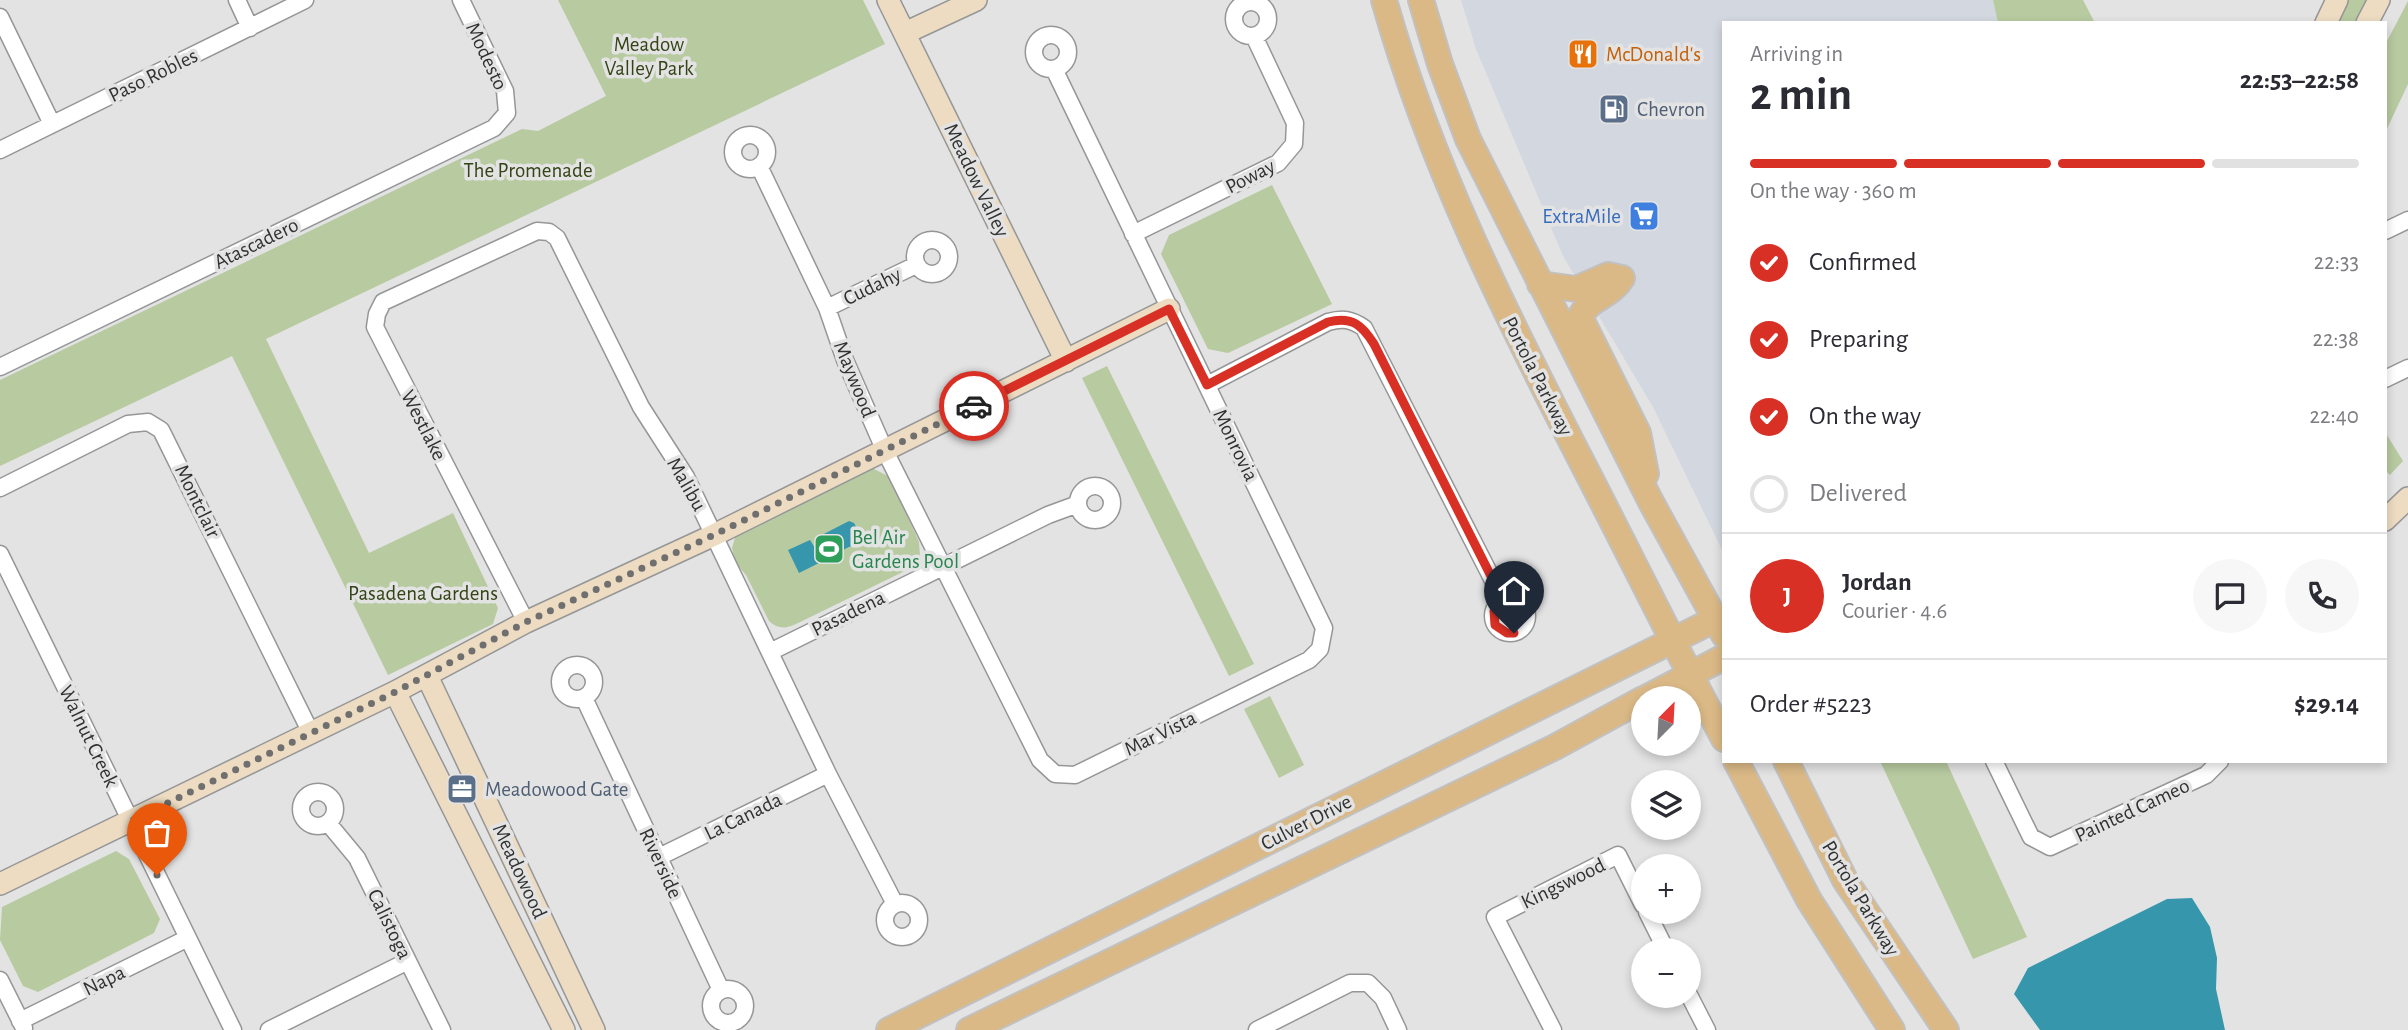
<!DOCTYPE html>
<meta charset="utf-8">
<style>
body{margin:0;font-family:"Alegreya Sans",sans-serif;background:#f7f7f7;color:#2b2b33;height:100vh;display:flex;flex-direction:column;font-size:26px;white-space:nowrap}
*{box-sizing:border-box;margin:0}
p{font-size:23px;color:#7c7c81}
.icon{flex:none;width:38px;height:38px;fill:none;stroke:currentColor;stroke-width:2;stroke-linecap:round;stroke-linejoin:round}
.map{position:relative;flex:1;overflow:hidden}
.drawer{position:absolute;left:1722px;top:21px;width:665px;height:742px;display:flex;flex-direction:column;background:#fff;border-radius:0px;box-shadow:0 4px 10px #0003}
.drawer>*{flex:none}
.needle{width:46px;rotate:24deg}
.controls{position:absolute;left:1631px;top:686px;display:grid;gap:14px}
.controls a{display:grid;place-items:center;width:70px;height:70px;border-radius:50%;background:#fff;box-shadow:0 4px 10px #0003;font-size:35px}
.pin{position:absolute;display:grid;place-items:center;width:60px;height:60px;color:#fff;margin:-72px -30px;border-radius:50% 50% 50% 0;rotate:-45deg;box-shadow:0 0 7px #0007}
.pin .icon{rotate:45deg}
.courier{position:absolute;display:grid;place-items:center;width:70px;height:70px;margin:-35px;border:5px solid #d93025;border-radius:50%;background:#fff;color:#222;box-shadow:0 2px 9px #0007}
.head em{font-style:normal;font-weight:700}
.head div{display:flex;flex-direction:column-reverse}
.head{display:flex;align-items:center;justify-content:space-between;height:119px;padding:0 28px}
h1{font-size:46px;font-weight:700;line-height:52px}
.bar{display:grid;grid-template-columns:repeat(4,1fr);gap:10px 7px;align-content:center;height:84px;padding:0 28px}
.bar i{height:9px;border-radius:5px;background:#e1e1e2}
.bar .active{background:#d93025}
.bar p{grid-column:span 4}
.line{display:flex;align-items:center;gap:18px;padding:0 28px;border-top:2px solid #e1e1e2}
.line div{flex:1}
.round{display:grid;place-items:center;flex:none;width:74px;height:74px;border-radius:37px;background:#f7f7f7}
ol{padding:0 28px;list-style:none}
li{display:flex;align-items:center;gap:21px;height:77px}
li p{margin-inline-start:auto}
li .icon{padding:7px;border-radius:50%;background:#d93025;color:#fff;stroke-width:4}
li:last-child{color:#7c7c81}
li i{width:38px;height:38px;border:4px solid #e1e1e2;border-radius:50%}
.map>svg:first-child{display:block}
.built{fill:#d3d7df}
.green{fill:#b7caa0}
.water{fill:#3696ac}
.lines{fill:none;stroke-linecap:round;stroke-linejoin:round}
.street-casing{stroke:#959697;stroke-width:19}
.secondary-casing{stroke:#959697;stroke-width:24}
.primary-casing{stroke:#c1c1c1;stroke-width:28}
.street{stroke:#fff;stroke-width:16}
.secondary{stroke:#eddcc2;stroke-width:21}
.primary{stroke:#dab986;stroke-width:24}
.done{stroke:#6f6f70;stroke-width:7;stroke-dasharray:0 12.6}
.route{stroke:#d93025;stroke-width:9}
.labels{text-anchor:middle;stroke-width:7;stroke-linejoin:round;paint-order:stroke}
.park-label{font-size:21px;fill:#334415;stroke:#e3e3e4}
.food-label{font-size:21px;fill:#c56008;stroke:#e3e3e4;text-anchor:start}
.street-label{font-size:21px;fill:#303131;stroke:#e3e3e4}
.service-label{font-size:21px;fill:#4e5e75;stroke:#e3e3e4;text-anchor:start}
.shop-label{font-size:21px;fill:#366cbe;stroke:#e3e3e4;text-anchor:end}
.leisure-label{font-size:21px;fill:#27864d;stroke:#e3e3e4;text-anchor:start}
</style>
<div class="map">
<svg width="2408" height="1030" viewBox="0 0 2408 1030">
<rect width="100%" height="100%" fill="#e3e3e4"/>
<path class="built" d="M1461 0H1993L1998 23H1724V554L1653 407 1563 256 1476 49Z"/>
<path class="green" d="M558 0H863L885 44 266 339 369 553 453 513 498 608 493 624 388 675 232 356 0 466V380L522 129 538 131 606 96Z
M1993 0H2083L2095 23H1998Z
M2348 0H2367L2355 23H2337Z
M2408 1V84L2385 133V45Z
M1272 185 1332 304 1228 353 1208 349 1161 254 1169 235Z
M1107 366 1254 664 1229 676 1082 378Z
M2385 432 2403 461 2390 475 2385 470Z
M872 468 890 477 919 542 920 556 909 569 796 624C785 629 778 629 769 621L746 575 735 562 732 548 736 534Z
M1270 696 1304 765 1279 778 1244 709Z
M1880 761H1946L2027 937 1973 959Z
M116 851 129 859 160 919 154 933 38 992 23 986 0 940 2 907Z"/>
<path class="water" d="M849 521 854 523 861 536 859 542 825 559 819 557 821 562 799 573 788 550 810 540 815 548 816 538Z
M2192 898 2210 927 2217 958 2216 989 2225 1030H2040L2014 994 2028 968 2167 899Z"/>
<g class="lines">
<g class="street-casing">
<path id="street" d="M237 0 250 28
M1234 19a17 17 0 1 1 34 0a17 17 0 1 1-34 0Z
M0 17 52 124
M1034 52a17 17 0 1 1 34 0a17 17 0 1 1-34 0Z
M733 152a17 17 0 1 1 34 0a17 17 0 1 1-34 0Z
M0 150 305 0
M759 166 827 308 845 360 885 451 1040 760 1055 774 1075 775 1309 660 1320 649 1324 628 1054 69
M2385 231 2408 220
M1133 234 1278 163 1294 144 1295 123 1254 36
M915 257a17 17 0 1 1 34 0a17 17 0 1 1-34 0Z
M827 308 916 265
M0 367 494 128 507 113 505 91 461 0
M2385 379 2408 368
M1207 385 1328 322C1343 318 1351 319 1364 328L1503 600
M1078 503a17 17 0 1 1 34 0a17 17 0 1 1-34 0Z
M0 488 128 424 148 422 161 430 311 733
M0 554 233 1030
M1493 616a17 17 0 1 1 34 0a17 17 0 1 1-34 0Z
M526 622 375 327 377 314 383 302 537 231 549 232 557 238 641 407 686 477 828 774 895 904
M770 652 1048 515 1078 504
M560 682a17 17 0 1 1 34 0a17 17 0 1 1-34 0Z
M584 698 721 990
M1994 761 2031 837 2050 847 2206 775 2220 761
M301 809a17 17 0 1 1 34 0a17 17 0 1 1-34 0Z
M328 823 357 858 442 1030
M659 857 828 774
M885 920a17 17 0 1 1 34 0a17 17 0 1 1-34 0Z
M1647 912 1666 950
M0 980 24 1028
M711 1006a17 17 0 1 1 34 0a17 17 0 1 1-34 0Z
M1689 995 1707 1030
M20 1021 188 938
M269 1030 408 961
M1257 1030 1350 983H1368L1383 998 1398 1030
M1553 1030 1495 917 1618 855 1643 905"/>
</g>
<g class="secondary-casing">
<path id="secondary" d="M888 0 1066 361
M2326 23 2337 0
M2367 23 2379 0
M905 33 976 0
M2385 520 2408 498
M427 676 594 1030
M395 692 564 1030
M0 884 395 692 526 622 714 535 1169 309"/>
</g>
<g class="primary-casing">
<path id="primary" d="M1384 0C1430 164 1506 315 1584 466 1631 557 1676 649 1724 739
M1421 0 1440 64 1468 139 1651 502 1724 635
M1540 284 1576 289 1608 275 1622 278C1610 298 1591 296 1580 317L1638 433 1646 474
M1646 698 1724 657
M1736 761 1809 900 1892 1030
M1786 761 1845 880 1946 1030
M889 1030 1716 619
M969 1030 1555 747 1643 699"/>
</g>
<use href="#street" class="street"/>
<use href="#secondary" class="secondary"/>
<use href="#primary" class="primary"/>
</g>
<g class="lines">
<path class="done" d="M157 875 131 821 395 692 526 622 714 535 974 406"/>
<path class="route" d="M974 406 1169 309 1207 385 1328 322C1352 316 1362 325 1374 344L1503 600 1494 611 1495 625 1507 633H1514"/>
</g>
<defs>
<g id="restaurant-square" transform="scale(1.575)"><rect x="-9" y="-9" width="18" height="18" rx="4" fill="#e8710a" stroke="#e3e3e4"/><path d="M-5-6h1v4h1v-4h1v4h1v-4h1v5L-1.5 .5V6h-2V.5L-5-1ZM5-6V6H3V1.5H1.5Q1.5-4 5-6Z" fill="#fff"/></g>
<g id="fuel-square" transform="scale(1.575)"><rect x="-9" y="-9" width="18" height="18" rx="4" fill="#5c6f8a" stroke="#e3e3e4"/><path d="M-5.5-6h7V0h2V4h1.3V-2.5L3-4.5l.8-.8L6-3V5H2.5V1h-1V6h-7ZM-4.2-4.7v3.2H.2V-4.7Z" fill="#fff"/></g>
<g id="supermarket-square" transform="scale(1.575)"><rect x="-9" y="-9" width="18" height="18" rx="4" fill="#3f7fe0" stroke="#e3e3e4"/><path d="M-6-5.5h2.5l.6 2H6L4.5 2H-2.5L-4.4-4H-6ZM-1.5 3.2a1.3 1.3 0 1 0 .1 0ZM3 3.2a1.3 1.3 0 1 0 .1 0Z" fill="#fff"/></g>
<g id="stadium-square" transform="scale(1.575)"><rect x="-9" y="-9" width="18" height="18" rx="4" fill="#2e9e5b" stroke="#e3e3e4"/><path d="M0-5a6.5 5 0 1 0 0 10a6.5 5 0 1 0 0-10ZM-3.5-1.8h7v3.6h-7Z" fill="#fff"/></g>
<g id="office-square" transform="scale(1.575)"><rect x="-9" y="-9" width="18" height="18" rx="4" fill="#5c6f8a" stroke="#e3e3e4"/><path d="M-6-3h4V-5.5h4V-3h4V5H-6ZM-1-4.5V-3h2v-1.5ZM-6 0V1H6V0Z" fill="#fff"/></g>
</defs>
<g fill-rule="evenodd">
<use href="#restaurant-square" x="1583" y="54"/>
<use href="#fuel-square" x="1614" y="109"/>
<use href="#supermarket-square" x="1644" y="216"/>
<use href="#stadium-square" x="829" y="549"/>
<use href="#office-square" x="462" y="789"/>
</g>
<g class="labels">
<g class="park-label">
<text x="649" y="51">Meadow<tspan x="649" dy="24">Valley Park</tspan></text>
<text x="528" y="177">The Promenade</text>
<text x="423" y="600">Pasadena Gardens</text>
</g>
<g class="food-label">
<text x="1606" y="61">McDonald's</text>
</g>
<g class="street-label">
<text transform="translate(487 56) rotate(65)" y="7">Modesto</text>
<text transform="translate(153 75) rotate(-26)" y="7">Paso Robles</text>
<text transform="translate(1250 176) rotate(-27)" y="7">Poway</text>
<text transform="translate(977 180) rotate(64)" y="7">Meadow Valley</text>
<text transform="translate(256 243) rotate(-26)" y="7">Atascadero</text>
<text transform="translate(872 286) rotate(-26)" y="7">Cudahy</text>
<text transform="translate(1538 376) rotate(63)" y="7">Portola Parkway</text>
<text transform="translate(855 379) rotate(68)" y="7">Maywood</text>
<text transform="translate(424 425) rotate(63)" y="7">Westlake</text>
<text transform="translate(1236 445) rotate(64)" y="7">Monrovia</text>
<text transform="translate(687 484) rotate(60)" y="7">Malibu</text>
<text transform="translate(198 501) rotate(64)" y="7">Montclair</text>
<text transform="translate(848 613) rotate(-26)" y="7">Pasadena</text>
<text transform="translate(1160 733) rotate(-26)" y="7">Mar Vista</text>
<text transform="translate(89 736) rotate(64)" y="7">Walnut Creek</text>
<text transform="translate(2132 810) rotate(-25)" y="7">Painted Cameo</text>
<text transform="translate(743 816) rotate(-26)" y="7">La Canada</text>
<text transform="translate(1306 822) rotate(-27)" y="7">Culver Drive</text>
<text transform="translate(661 863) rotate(65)" y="7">Riverside</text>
<text transform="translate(520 871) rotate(65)" y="7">Meadowood</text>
<text transform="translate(1563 883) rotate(-26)" y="7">Kingswood</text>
<text transform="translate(1861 898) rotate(59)" y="7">Portola Parkway</text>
<text transform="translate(390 924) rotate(64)" y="7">Calistoga</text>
<text transform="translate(104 980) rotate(-26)" y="7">Napa</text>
</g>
<g class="service-label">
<text x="1637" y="116">Chevron</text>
<text x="485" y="796">Meadowood Gate</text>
</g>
<g class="shop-label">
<text x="1621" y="223">ExtraMile</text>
</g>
<g class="leisure-label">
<text x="852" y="544">Bel Air<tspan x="852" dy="24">Gardens Pool</tspan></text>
</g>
</g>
</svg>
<div class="controls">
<a><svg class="needle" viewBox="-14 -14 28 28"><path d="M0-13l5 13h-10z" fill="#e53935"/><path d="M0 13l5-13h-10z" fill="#7c7c81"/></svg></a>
<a><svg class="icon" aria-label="layers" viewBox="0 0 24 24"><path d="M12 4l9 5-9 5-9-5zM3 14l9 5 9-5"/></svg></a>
<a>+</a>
<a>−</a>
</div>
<div class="pin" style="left:157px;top:875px;background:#ea580c"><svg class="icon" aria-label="bag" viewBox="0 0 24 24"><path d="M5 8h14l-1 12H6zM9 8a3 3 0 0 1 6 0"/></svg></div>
<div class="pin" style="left:1514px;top:633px;background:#1f2937"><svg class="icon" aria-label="home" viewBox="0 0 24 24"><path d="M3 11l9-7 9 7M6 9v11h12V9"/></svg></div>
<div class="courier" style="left:974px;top:406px"><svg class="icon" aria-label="car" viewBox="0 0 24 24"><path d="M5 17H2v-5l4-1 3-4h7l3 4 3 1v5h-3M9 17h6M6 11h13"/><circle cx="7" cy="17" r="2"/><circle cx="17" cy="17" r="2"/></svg></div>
<section class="drawer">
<div class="head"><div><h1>2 min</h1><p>Arriving in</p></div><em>22:53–22:58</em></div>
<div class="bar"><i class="active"></i><i class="active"></i><i class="active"></i><i></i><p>On the way · 360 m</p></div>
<ol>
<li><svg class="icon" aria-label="check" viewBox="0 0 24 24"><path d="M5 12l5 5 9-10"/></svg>Confirmed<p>22:33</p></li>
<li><svg class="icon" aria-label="check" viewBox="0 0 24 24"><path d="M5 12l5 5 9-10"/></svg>Preparing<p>22:38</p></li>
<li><svg class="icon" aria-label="check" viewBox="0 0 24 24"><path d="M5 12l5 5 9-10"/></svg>On the way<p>22:40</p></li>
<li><i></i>Delivered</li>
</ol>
<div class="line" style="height:126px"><b class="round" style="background:#d93025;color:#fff">J</b><div><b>Jordan</b><p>Courier · 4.6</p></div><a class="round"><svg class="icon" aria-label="chat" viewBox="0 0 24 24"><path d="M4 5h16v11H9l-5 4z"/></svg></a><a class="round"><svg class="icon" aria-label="phone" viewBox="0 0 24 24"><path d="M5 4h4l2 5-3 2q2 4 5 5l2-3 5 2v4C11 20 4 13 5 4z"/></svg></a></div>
<div class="line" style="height:91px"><div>Order #5223</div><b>$29.14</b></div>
</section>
</div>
